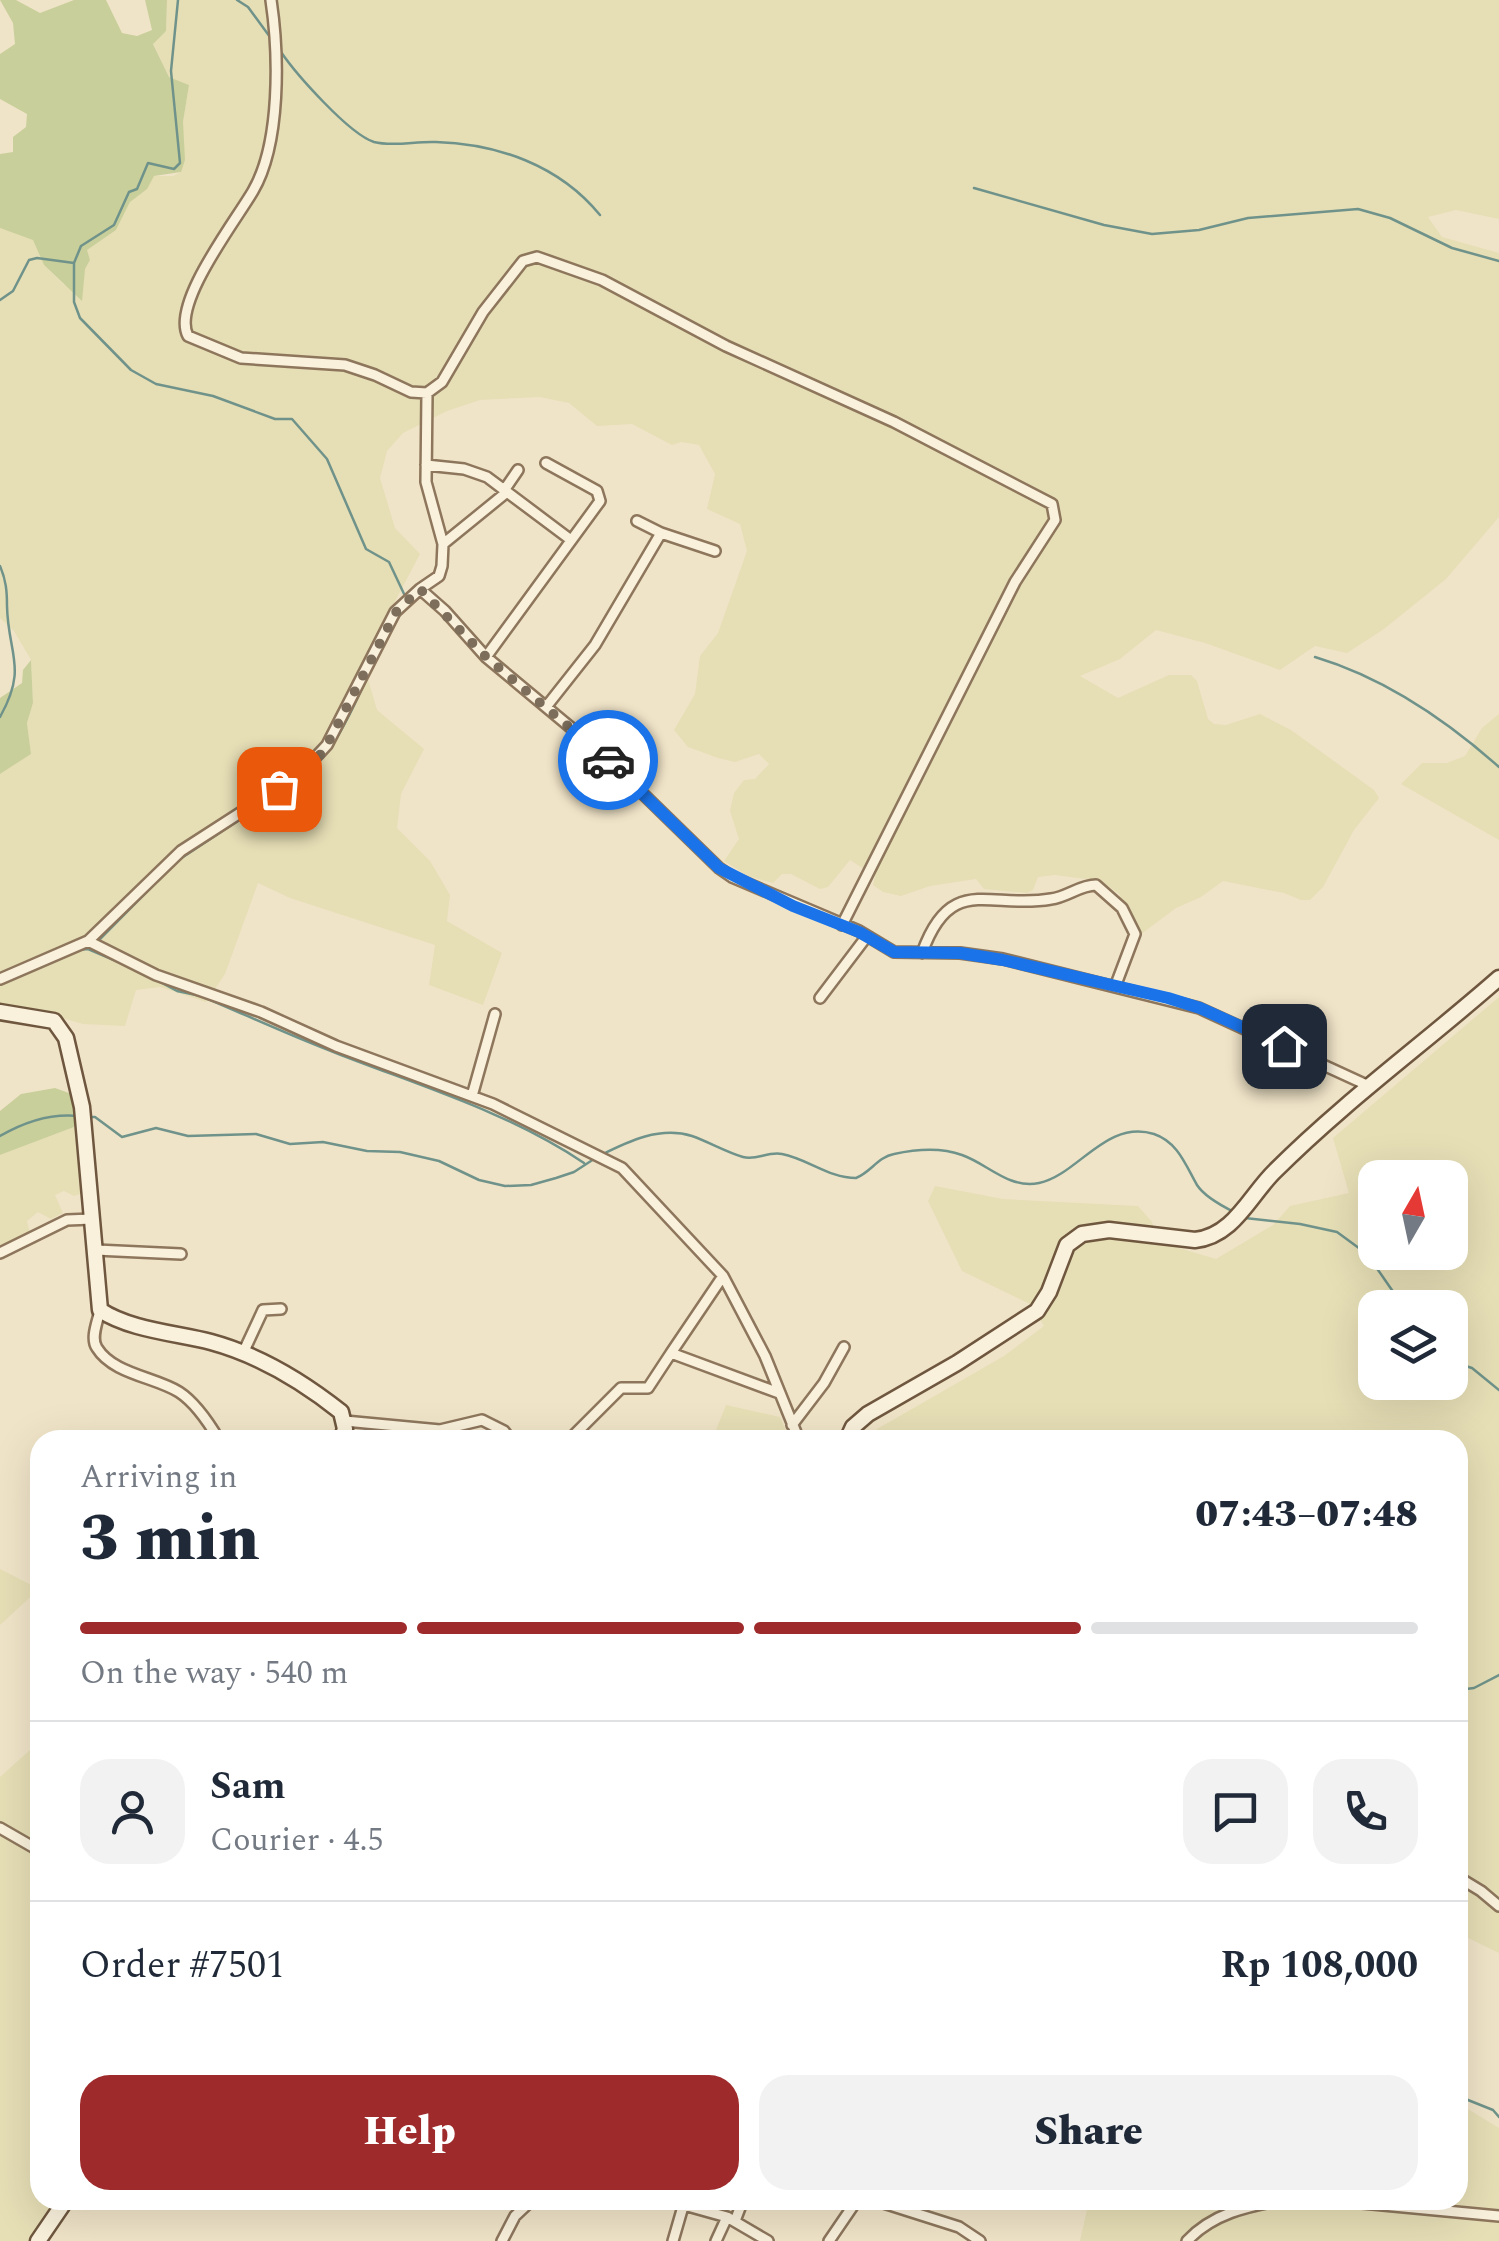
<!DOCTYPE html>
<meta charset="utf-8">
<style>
body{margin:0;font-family:Spectral,serif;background:#f2f2f3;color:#1f2937;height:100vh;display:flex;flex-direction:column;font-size:38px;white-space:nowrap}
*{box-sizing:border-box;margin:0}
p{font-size:32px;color:#747a83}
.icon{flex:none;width:55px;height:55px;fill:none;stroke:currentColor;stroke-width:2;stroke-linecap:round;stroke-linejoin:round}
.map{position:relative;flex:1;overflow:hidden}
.sheet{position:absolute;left:30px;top:1430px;width:1438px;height:780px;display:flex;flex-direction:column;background:#fff;border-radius:30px;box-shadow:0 10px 40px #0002}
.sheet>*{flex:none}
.needle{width:65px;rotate:9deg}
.buttons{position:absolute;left:1358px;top:1160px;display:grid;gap:20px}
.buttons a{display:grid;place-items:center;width:110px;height:110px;border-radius:20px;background:#fff;box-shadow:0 10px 40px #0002;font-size:50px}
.pin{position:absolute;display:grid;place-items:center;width:85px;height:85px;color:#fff;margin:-42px;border-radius:20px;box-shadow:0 5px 15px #0006}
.courier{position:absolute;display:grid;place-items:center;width:100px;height:100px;margin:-50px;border:8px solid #1a73e8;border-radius:50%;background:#fff;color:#222;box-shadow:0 2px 12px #0007}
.overview em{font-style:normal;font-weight:800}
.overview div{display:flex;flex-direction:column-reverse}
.overview{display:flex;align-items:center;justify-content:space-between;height:170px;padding:0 50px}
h1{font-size:65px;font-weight:800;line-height:75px}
.bar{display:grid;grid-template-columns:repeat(4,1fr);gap:15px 10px;align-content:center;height:120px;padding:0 50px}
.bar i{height:12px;border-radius:8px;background:#e0e1e3}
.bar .selected{background:#9e2a2b}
.bar p{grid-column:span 4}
.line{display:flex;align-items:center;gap:25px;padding:0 50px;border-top:2px solid #e0e1e3}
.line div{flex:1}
.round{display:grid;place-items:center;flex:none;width:105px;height:105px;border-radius:30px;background:#f2f2f3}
.action{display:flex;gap:20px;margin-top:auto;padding:20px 50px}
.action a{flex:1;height:115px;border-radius:30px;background:#9e2a2b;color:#fff;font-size:40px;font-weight:800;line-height:115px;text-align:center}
.action a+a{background:#f2f2f3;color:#1f2937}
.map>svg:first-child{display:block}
.farmland{fill:#e6deb5;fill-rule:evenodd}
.green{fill:#c9cf9b}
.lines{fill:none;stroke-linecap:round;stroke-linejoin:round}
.stream{stroke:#6f938a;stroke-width:2.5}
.street-casing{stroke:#8d765c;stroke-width:14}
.secondary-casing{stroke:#6f573f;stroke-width:19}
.street{stroke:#faf1dc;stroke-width:9}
.secondary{stroke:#faf1dc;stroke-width:14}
.done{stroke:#7c6e5b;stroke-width:10;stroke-dasharray:0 18}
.route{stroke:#1a73e8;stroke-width:12}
</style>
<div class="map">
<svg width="1499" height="2241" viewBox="0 0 1499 2241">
<rect width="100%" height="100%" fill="#f0e4c8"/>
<path class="farmland" d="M167 0H1499V219L1456 210 1428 217 1442 237 1499 253V517L1446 579 1384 629 1347 653 1315 646 1280 670 1205 643 1156 630 1120 659 1080 676 1118 698 1169 675H1191L1197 681 1208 719 1214 724 1226 725 1260 714 1291 730 1374 790 1379 798 1354 830 1323 887 1310 900H1301L1284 893 1223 881 1201 897 1176 908 1140 935 1119 894 1101 881 1055 875 1038 877 1033 890 1027 893 984 889 976 879 930 886 901 896 883 892 873 885 875 876 850 860 828 887 820 889 791 874H782L773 883 748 876 724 861 739 839 730 811 734 793 744 780 755 779 769 764 759 754 735 762 718 758 688 747 674 730 695 694 700 656 718 633 747 551 740 524 707 509 715 474 699 445 681 442 672 445 632 424 597 426 569 403 540 397 480 400 447 411 403 433 387 451 380 478 395 528 420 554 363 662 377 710 424 749 401 794 397 828 430 861 450 895 447 921 502 953 483 1005 429 985 435 945 290 898 258 883 225 974 206 1002 160 987 136 990 125 1026 83 1024 31 1009 0 1005V774L31 754 27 723 33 703 31 660 14 631 0 618V228L33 239 44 265 64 285 85 269 90 260 86 250 116 230 130 202 154 176H173L181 172 183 122 189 85 169 77 153 43 166 31Z
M1499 714V840L1401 784 1422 763H1447L1465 756 1482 728Z
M1499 997V1953L1458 1933V1440H858L1004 1356 1044 1326 1030 1304 962 1271 928 1201 935 1186 1003 1199 1138 1206 1152 1222 1159 1242 1216 1259 1273 1225 1290 1206 1349 1193 1333 1138ZM1375 1178H1450V1252H1375ZM1375 1308H1450V1382H1375Z
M74 1127 78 1131 83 1193 74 1196 64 1191 55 1195 63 1213 51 1219 38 1212 27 1221 30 1234 0 1251V1155Z
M726 1405 780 1417 790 1440H712Z
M0 1569 39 1589 0 1625Z
M40 1741V2200H59L33 2241H0V1777Z
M1458 2103 1499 2128V2241H1080L1089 2200H1458Z"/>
<path class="green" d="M0 0H16L40 13 74 0H106L122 33 137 36 152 30 145 0H167L166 31 153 44 169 77 189 85 183 122 185 160 181 172 154 176 147 189 130 202 116 230 87 250 90 260 85 269 82 301 44 265 33 240 0 228V154L13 152V137L26 127 27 114 0 99V54L15 44 13 23Z
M31 660 33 703 27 723 31 754 0 774V698L22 683 23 670Z
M55 1088 69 1093 75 1108 74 1127 0 1155V1111L21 1094Z"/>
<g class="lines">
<path class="stream" d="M178 0 171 71 180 163 174 169 148 163 137 189 129 192 114 225 81 246 74 263V302L80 318 131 370 156 384 213 396 275 419H292L327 459 366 549 389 562 405 596
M237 0 248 7 270 37
M281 52C296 74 349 134 374 142 393 147 416 141 436 142 498 144 559 165 600 215
M974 188 1104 225 1152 234 1199 230 1248 218 1358 209 1390 218 1452 248 1499 261
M0 300 13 291 29 260 37 258 74 263
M0 566C6 580 7 591 7 606 8 655 28 667 0 717
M388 636 401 613
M1315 657C1385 678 1445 719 1499 767
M304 776C339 748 355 701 375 661
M100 939 177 861 289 787
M77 950 88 949 121 963
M147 975 177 991 201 996C246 1015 291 1036 336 1053 420 1086 508 1112 584 1163
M87 1117H95L122 1137 156 1128 188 1136 256 1134 290 1144 323 1142 367 1151 400 1152 439 1161 479 1180 505 1186 531 1185 556 1178 574 1172 594 1159
M0 1136C24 1122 51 1113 79 1116
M601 1155C629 1141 660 1126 692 1136 709 1142 726 1152 743 1157 756 1161 768 1151 782 1154 808 1159 829 1178 856 1178 871 1172 878 1157 894 1154 917 1149 940 1147 962 1155 988 1164 1008 1189 1039 1183 1078 1175 1106 1119 1154 1134 1178 1142 1186 1166 1197 1185 1204 1196 1222 1206 1234 1212
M1245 1218 1300 1224 1337 1232 1367 1254 1394 1293 1395 1308
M1450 1361 1472 1368 1499 1390
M1458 1690 1474 1688 1499 1675
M1458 2096 1493 2110 1499 2117"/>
<g class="street-casing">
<path id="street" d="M271 0C279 54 281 143 253 191 235 222 171 304 188 336L241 358 345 365 375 375 411 392 427 393 442 382 483 312 523 261 537 257 602 280 726 346 894 422 1052 504 1055 520 1015 582 842 925
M426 465 464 469 487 477 571 540
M505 489 518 470
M637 521 661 533
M443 544 507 492
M420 589 439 576 442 566 443 544 426 482 427 393
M486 657 600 501 597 491 546 463
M546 707 595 645 661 533 715 551
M88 941 156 975 261 1012 336 1046 493 1104 622 1168 723 1276 765 1356 799 1440
M922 953C951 872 990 910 1051 899 1067 897 1080 885 1096 885L1122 908 1135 934 1115 987
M0 979 88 941 181 851 299 775 327 745 395 612 420 589 445 611 486 657 599 751 719 868 732 877 859 931 894 952 960 953 1003 959 1199 1008 1369 1086
M820 998 867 936
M472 1096 495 1014
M96 1250 181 1254
M0 1253 67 1220 92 1219
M100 1310C98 1321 90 1338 97 1348 113 1374 155 1377 179 1392 196 1403 209 1423 219 1440
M243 1353 263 1310 281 1309
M671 1353 723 1276
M345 1421 440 1430 482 1420 504 1431 511 1440
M792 1425 824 1383 844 1347
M569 1440 621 1388H648L671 1353 779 1393
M0 1828 40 1851
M1458 1877 1481 1891 1499 1906
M666 2200 727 2217 768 2241
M874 2200 959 2227 980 2241
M1330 2200 1499 2216
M735 2221 743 2200
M502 2241 515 2216 532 2200
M673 2241 684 2203
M716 2241 727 2217
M829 2241 857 2200
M1187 2241C1212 2214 1247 2206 1282 2200"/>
</g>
<g class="secondary-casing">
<path id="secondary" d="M0 1012 54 1021 66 1038 82 1107 100 1310C130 1330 176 1333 211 1342 259 1355 302 1381 341 1412L345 1429 341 1440
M847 1440 853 1427 868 1414 957 1363 1037 1311 1049 1292 1067 1245 1082 1234 1109 1230 1195 1240C1234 1236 1250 1195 1275 1171 1345 1101 1425 1043 1499 978
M38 2241 66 2200"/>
</g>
<use href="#street" class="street"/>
<use href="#secondary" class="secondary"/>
</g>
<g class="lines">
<path class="done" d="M279 789 315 762 327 745 396 612 420 589 486 657 608 760"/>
<path class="route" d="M608 760 719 868 793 906 859 932 894 952 960 953 1003 960 1168 998 1200 1008 1284 1046"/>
</g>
</svg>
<div class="buttons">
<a><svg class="needle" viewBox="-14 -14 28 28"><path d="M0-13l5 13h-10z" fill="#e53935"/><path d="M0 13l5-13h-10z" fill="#747a83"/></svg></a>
<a><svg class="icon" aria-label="layers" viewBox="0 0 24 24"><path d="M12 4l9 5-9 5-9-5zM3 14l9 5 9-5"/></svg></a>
</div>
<div class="pin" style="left:279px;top:789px;background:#ea580c"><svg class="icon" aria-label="bag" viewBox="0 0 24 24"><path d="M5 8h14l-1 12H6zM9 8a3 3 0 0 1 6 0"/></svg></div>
<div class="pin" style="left:1284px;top:1046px;background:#1f2937"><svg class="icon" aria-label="home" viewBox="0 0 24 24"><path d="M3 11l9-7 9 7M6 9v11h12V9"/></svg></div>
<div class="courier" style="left:608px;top:760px"><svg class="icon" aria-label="car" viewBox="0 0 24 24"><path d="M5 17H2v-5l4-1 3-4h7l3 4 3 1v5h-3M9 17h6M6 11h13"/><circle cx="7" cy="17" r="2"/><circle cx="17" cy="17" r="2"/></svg></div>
<section class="sheet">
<div class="overview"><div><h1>3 min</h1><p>Arriving in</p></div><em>07:43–07:48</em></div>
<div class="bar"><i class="selected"></i><i class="selected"></i><i class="selected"></i><i></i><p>On the way · 540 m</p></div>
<div class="line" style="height:180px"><a class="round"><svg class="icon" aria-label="person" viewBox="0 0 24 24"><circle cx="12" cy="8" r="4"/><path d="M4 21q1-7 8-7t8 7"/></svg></a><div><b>Sam</b><p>Courier · 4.5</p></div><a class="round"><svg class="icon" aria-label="chat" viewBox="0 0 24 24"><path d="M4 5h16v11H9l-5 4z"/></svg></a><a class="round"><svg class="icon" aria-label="phone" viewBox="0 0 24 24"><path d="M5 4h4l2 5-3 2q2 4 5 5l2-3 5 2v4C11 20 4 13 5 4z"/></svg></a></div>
<div class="line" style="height:130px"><div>Order #7501</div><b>Rp 108,000</b></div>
<div class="action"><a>Help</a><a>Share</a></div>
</section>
</div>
